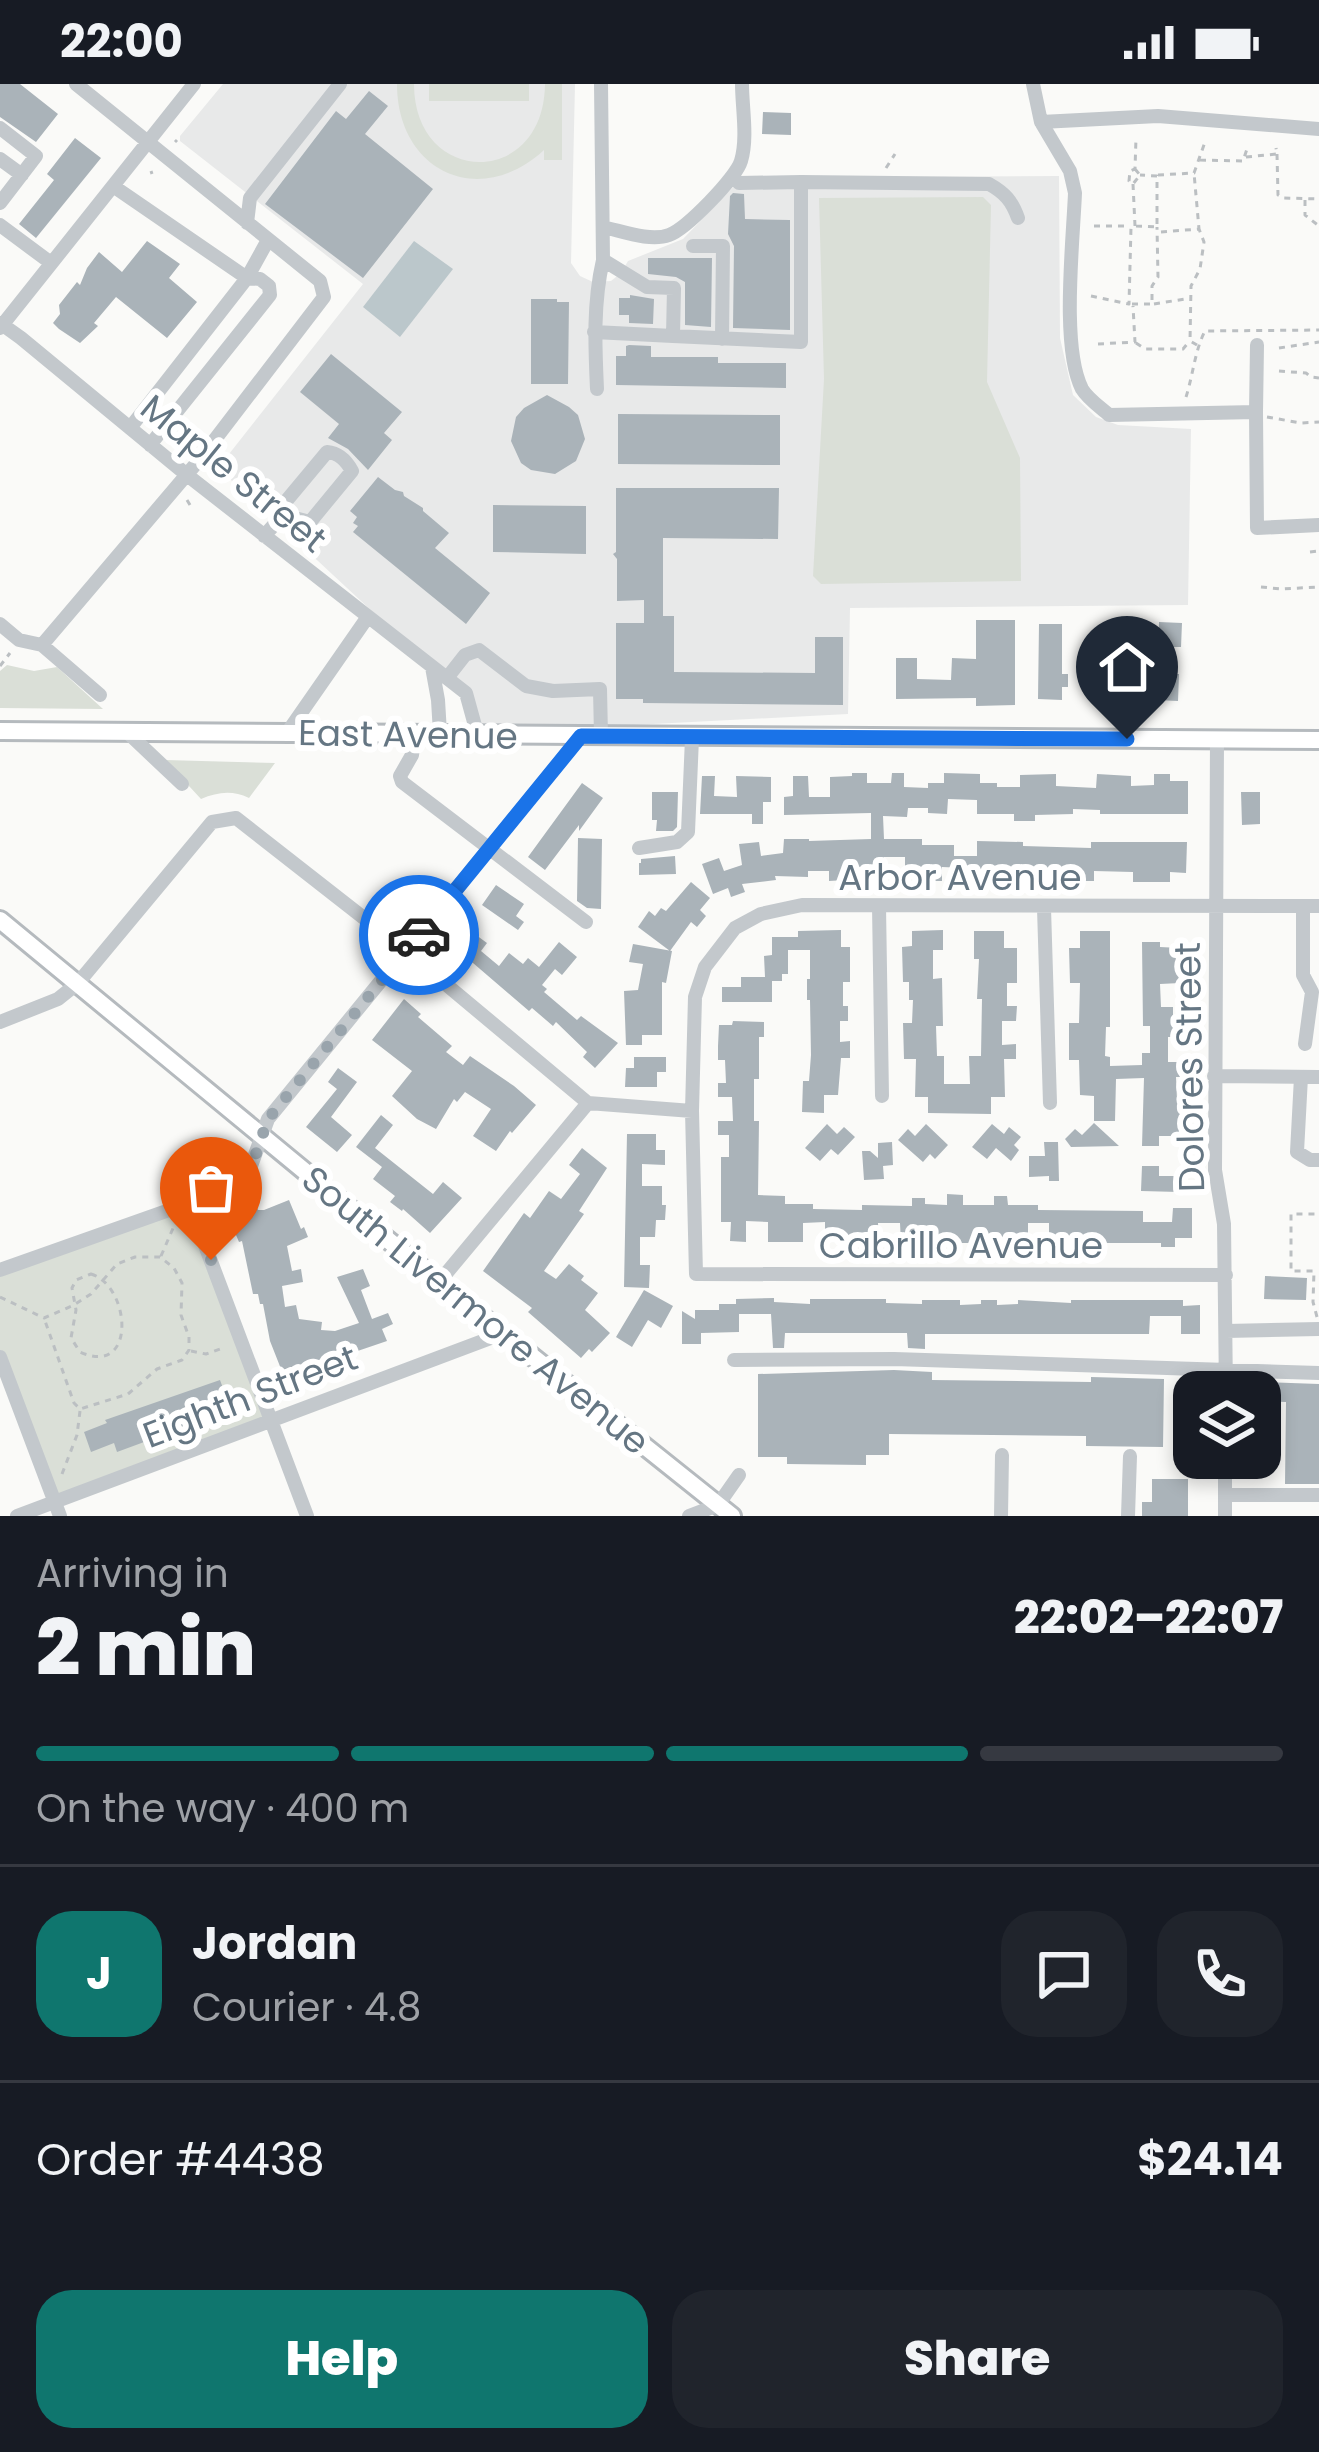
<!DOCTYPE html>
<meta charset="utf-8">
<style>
body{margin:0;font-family:Poppins,sans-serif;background:#20242c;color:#f1f3f6;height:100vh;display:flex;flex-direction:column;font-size:45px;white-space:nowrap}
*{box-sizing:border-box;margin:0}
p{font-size:39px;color:#9ea1a6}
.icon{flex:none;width:66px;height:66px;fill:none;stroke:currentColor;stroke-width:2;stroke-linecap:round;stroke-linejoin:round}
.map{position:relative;height:1432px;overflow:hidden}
.side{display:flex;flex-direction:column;background:#171b24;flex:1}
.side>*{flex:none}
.buttons{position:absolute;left:1173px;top:1287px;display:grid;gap:24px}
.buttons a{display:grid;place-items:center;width:108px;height:108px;border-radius:24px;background:#171b24;box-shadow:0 6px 18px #0003;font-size:60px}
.pin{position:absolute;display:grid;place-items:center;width:102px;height:102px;color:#fff;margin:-123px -51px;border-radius:50% 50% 50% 0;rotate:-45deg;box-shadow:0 0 12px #0007}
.pin .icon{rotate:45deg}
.courier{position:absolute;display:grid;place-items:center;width:120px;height:120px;margin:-60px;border:9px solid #1a73e8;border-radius:50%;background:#fff;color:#222;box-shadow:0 3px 15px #0007}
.overview em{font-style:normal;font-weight:800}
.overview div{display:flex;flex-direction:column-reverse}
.overview{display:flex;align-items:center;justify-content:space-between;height:204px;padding:0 36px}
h1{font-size:78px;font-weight:800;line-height:90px}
.bar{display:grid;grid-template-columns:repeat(4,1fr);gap:18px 12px;align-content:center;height:144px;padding:0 36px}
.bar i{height:15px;border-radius:9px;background:#363941}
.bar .selected{background:#0f766e}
.bar p{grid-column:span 4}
.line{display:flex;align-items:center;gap:30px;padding:0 36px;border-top:3px solid #363941}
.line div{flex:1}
.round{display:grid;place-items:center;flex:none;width:126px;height:126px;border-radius:36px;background:#20242c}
.button{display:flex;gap:24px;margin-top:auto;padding:24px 36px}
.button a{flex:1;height:138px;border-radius:36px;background:#0f766e;color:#fff;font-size:48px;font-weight:800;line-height:138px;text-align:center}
.button a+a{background:#20242c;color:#f1f3f6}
.status{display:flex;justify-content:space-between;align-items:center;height:84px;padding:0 60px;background:#171b24;direction:ltr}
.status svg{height:33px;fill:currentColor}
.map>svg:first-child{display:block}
.built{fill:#e8e9e9}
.green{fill:#dadfd7}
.water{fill:#bbc7cb}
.building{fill:#aab3b9}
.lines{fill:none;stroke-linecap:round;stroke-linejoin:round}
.major-casing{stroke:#b5babe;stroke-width:22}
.path{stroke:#bbbfc2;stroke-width:3;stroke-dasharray:6 6;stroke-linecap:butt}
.minor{stroke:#c3c8cc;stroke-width:14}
.major{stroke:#fff;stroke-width:16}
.done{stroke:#99a4ac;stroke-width:12;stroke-dasharray:0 21.6}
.route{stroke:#1a73e8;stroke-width:15}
.labels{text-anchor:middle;stroke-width:12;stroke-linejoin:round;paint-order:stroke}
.street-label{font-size:36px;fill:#657683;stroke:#fff}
</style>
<div class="status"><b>22:00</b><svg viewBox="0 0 49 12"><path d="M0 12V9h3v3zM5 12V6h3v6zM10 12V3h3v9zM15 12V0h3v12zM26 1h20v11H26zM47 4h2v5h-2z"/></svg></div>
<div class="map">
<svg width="1319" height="1432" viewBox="0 0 1319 1432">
<rect width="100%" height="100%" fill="#fafaf8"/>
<path class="built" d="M223 0H575L571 179 580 192 593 198 611 197 621 189 628 177 683 155 742 94 1059 92 1060 254 1073 311 1096 333 1118 341 1191 345 1188 521 850 524 848 630 477 649 466 609 432 583 218 384 363 200 180 57V52Z"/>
<path class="green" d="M397 0H414C414 103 544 105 545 0H562V76H544V66C479 126 397 87 397 0Z
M429 0H529V17H429Z
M983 113 991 121 987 298 1020 374 1021 497 821 500 813 492 824 295 819 114Z
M7 581 34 587 57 583 103 625 0 624V587Z
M165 676 275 679 249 714C232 706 218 708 201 715Z
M189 1119 271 1336 55 1418 0 1273V1186Z"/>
<path class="water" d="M414 157 453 185 400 253 363 223Z"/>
<path class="building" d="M0 0H20L58 30 36 58 0 33Z
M369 7 388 22 365 50 433 105 363 194 265 120 336 27 346 35Z
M763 28 791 29V51L762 50Z
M75 54 101 74 36 154 19 140 54 96 47 90Z
M733 109 744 110 745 135 790 136V246L733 244 734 162 728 150 730 112Z
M147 157 180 180 169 194 197 218 167 254 116 213 94 239 98 242 80 259 59 245 53 239 60 230 59 221 77 198 80 201 87 184 99 168 122 188Z
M648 174H712L711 243 685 241V198L676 193 648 190Z
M630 211 654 215 653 240 629 239V231H619V214H630Z
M531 215H557V218H569L568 300H531Z
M629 261 651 262V273H718V279H786V304L616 301V272H626V262Z
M331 270 402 328 384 349 392 356 368 386 348 365 328 354 339 340 300 308Z
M547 311 569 323 578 331 585 355 576 377 555 390 531 386 521 379 511 357 516 333 524 324Z
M618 330 780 331V381L618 380Z
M378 393 395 406 403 408 404 412 423 424V427L449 449 435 464 490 509 466 540 353 448 358 442 353 439 357 433 350 427Z
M616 404H779L778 455 663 454V532H674V588L815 589V553H843V621L643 619V615H616V539H644V516L617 517V475L613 470 616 468Z
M493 421 586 422V470L493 468Z
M976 536H1015V621L976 622V614L896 615V574H917V595L951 596 952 574 976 575Z
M1159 538 1182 539 1181 563H1173L1172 590H1179L1178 617 1132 615 1130 569 1158 568Z
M1039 540H1062V590H1068V603H1062V616L1038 615Z
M852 689H867V699H891L892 689H904V703L928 704V699H944V689L980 690V699H997V703H1020V691L1056 690V702L1096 704 1097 690 1131 692V702L1154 701V690H1170V697H1188V730H1100V726L1073 725V730L1035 731V737H1014V730H977V716L948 715 947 730 928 729V724H908L907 733 883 732 884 755H922V761H954V772H977V757L1023 758V762L1091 764V758H1187L1186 789 1170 788V798H1133V788L1094 787V797H1079V783H1056V797H1019V788H980V797H965V784L942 783V797H926V793H905V773H884V793H868V783H845V796L829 797V787H808V793L775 792 776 796 742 800 745 808 731 813 728 804 713 810 702 780 719 774 724 787 742 781 739 760 759 758 761 772 783 769 784 755H809V757L871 755V729L784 731V713L793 712V692H808L809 713H830V693L852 692Z
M702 692H715L714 712 737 713 736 692 771 693V718H763V740H752V730H700Z
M582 699 603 714 579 747V741L545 786 528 773Z
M652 708H678L677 743 673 747H656L657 736H652Z
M1241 708H1260V740L1242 741Z
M578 754 602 755 601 825 587 824 577 817Z
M675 772 676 790 639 791V779H641V775Z
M691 798 710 814 700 826 706 832 697 843 691 838 670 867 638 843 649 827 655 832 661 824 666 827Z
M496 801 524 820 516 832 524 838 518 846 482 821Z
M461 840 487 859 481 867 499 882 509 869 523 880 528 874 539 883 559 858 577 873 562 891 555 885 542 901 547 905 544 908 577 936 581 932 618 959 595 984 583 973 587 968 556 938 553 942 532 924 529 927 473 879 446 861Z
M841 846V863H850V898H843V922H848V937H840V958L850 957V974H841L838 1011H824V1029L802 1028 803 997H809L811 971 810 916H807V895H810V866H788V890H782V897H772V918H722V903H741V893H765L764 872 772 871V853H798V847Z
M943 846V866H933V895L942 894 943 942H936L937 972H944V1000H970L969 972H981L982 915H977L979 875H974V847H1004V864H1017V899H1007V922H1017L1016 937H1002V961L1016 960V975H1004L1005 1013H991V1030L928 1029V1013H915L916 975H904L903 939H912L913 916H909V898H903L902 863 912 862V847Z
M1080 847H1110V943H1106L1105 972 1110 973V982L1142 981V969H1150V942H1143L1142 858H1160V863L1180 864V899L1160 900 1161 923H1173V939H1184V953H1168V978H1180V993H1176L1177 1016H1183V1031H1179V1052H1159V1062H1142L1144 994 1116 995 1115 1037H1094V1012L1080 1011 1079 976H1069V939H1079L1080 899H1070L1069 864H1080Z
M633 860 672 867 666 899 662 898V951H642V961H626L624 907 638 906 643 880 629 878Z
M404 915 421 930 418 933 452 962 446 968 463 981 470 972 514 1002 536 1021 512 1049 510 1047 496 1067 473 1052 491 1025 465 1008 457 1018 454 1015 436 1045 417 1035 392 1012 412 987 372 956Z
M733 937 764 938V953H759V995H754V1037H759L758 1111 785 1112V1120H813V1125L862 1126V1121L912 1122V1114H925V1120L947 1121V1110L963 1111V1121H994V1112H1007L1008 1121H1038V1126L1143 1127V1138H1172L1173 1124H1192V1154H1175V1163H1161V1159H1049V1139H1028V1159H901L900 1139H878L879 1158 825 1157V1138L803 1139V1158H768V1138L746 1137V1158L730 1157 731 1138H721V1073H729V1051H718V1037H733L732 1013H718V999H726L725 976H718V962L719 941H732Z
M634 973H666V988H657V1003H625L626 984H634Z
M338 984 357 998 331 1033 352 1051 337 1068 306 1043 337 1005 328 998Z
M381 1031 393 1041 375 1064 433 1110 443 1098 462 1114 430 1149 403 1125 402 1127 390 1118 395 1112 373 1095 382 1083 356 1063Z
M1094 1039 1119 1062 1071 1063 1065 1055 1075 1045 1082 1051Z
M827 1040 837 1050 844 1043 855 1053 838 1071 831 1065 820 1077 805 1064Z
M926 1040 948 1061 935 1075 930 1070 923 1078 898 1056 908 1045 915 1052Z
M992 1040 1004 1050 1009 1043 1021 1053 1014 1061 1019 1066 1011 1077 996 1064 987 1075 972 1063Z
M627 1050H656V1066H665V1081L642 1080V1102H662V1121H666L665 1136H656L655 1153H640V1181H650L649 1204 624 1203Z
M892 1058 893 1081 883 1082 884 1095 864 1096 862 1067H870L878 1074V1059Z
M1044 1058H1058L1059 1097H1049V1092L1029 1093V1072H1045Z
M582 1064 607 1084 579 1127 584 1130 544 1187 556 1195 569 1180 584 1192 581 1196 598 1209 585 1226 610 1249 592 1268 589 1265 581 1274 528 1228 532 1224 483 1187 524 1129 530 1134 549 1107 561 1115 580 1090 569 1081Z
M1142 1082H1159V1092H1180L1179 1108 1141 1107Z
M289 1116 301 1145 304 1143 308 1153 287 1162 292 1187 301 1185 303 1198 282 1202 285 1223 296 1221 299 1235 322 1238 321 1246 335 1247 359 1239 337 1193 363 1185 370 1202 361 1206 372 1235 388 1229 393 1240 382 1245 387 1257 337 1274 336 1270 283 1290 270 1257 263 1220H260L258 1210H253L242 1157 239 1158 230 1137 248 1130 246 1127 257 1123 258 1126H264Z
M1265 1192 1307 1194 1306 1216 1264 1215Z
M644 1206 673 1222 661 1244 648 1236 632 1263 616 1253Z
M774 1214V1218L810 1220V1215H886V1219L922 1220V1216H960V1221L981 1220V1216H997V1221L1018 1220V1216L1071 1219V1216H1183V1222L1200 1221V1250H1181V1232H1150L1149 1250H925V1265L908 1264 907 1249H785L784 1264H773L771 1230H739V1248L701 1249V1260H682V1227L695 1235V1226H719V1220H736V1215Z
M894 1286 932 1288V1296L1091 1298V1293L1164 1295 1163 1363 1086 1362V1352L889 1350V1371H866V1381L787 1380V1373H758V1290Z
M220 1296 231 1326 117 1368 114 1359 91 1368 84 1348 107 1339 105 1336Z
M1260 1298 1319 1300V1400H1285L1286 1318 1260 1317Z
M1152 1395H1188V1432H1142V1418H1152Z"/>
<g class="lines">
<g class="major-casing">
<path id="major" d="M0 647 1319 656
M0 836 439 1198 732 1432"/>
</g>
<path class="path" d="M175 58 177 56
M1277 70 1278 111 1284 114 1319 115
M1246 73 1277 70 1276 64
M1200 76 1243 77 1248 62
M886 84 895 70
M1135 85 1140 91 1133 100 1129 97 1130 87 1135 85 1136 54
M151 87 152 90
M1158 91 1194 89 1205 58
M1305 116V131L1319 142
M1094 142H1130
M1136 142 1157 143V92L1140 91
M1161 148 1199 145 1194 89
M1091 212 1129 220 1131 143 1135 142 1133 100
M1132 220H1152V202L1158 193 1157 143
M1154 220 1191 214
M1136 259 1145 265H1183L1188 259
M1098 260 1135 258 1133 222
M1197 261 1190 257 1191 202 1200 185 1204 158 1199 145
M1279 264 1319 258
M1279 287 1306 289 1311 293 1319 294
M1186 313C1193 291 1195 266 1205 247L1319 246
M1267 333 1301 339 1319 338
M187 416 190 421
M1310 468 1319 467
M1261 503 1282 505 1319 503
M0 582 10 569
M161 1172 174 1142
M91 1190C131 1202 137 1294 80 1268L71 1254 76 1226 72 1204 76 1196Z
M0 1213 44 1234 74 1221 91 1210 117 1180 135 1173H160L174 1184 182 1199 181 1231 189 1253V1266L182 1276 157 1285 128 1310 80 1325 74 1319 44 1234
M1317 1233 1313 1218 1314 1187H1291V1130H1319
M191 1267 206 1270 220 1265
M62 1390 77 1351 80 1327"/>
<path class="minor" d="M1033 0 1041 38 1158 32 1319 45
M1041 38 1070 87 1075 109C1073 158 1061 264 1082 305 1088 315 1100 323 1109 331L1256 328 1257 444 1319 441
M0 44 36 72 0 119
M0 75 22 91
M801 98 989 100C1005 109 1012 117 1018 134
M113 102 247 194 260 195 269 202 270 211 150 361
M247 139 250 114 340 0
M0 141 51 179
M603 143C622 147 650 158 669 151 686 145 736 94 741 77 748 54 742 23 742 0
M693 162H723L722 255
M603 176 647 203 674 204 673 252 801 258V98L739 99
M0 239 21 254 187 391 466 609 477 649
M0 244 194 0
M594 248 673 252
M597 305C595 262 593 219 603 176L601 0
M1256 328 1257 261
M130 344 247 194 268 156
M264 452 283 431 282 422 327 368C339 369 346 376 352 387L310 438 283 431
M0 540 19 556 42 561 100 611
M42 561 200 375 324 213 320 197 76 0
M432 583 438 616 440 649
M447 594 465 571 479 566 526 602 553 607 600 605 601 652
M127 648 182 700
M287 649 367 534
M415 649 412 671 400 692 402 698 586 838
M1217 656 1215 1086 1224 1140 1226 1308
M639 764 677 758 688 748 692 654
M879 822 882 1012
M1303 823V891L1312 908 1305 960
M1044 824 1050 1019
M0 938 58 915 78 899 212 738 236 734 406 867 588 1019 692 1027
M1214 992 1319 993
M1301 993 1297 1068 1310 1076H1319
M189 1119 307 1432
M0 1186 189 1119 247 1093 268 1035 581 652
M1226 1191 696 1190 692 1027 695 913 705 883 735 844 761 830 802 821 1319 822
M439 1198 588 1019
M1226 1247 1319 1245
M0 1273 60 1432
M734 1276 894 1275 1319 1289
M1225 1374V1432
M1225 1411H1319
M17 1432 504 1249
M689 1432 718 1421 739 1391
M1001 1432 1002 1371
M1128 1432 1130 1372"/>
<use href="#major" class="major"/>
</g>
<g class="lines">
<path class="done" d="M211 1176 189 1118 248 1093 268 1035 419 851"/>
<path class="route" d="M419 851 581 652 1127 655"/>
</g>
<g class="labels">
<g class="street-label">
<text transform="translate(234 389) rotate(39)" y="13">Maple Street</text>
<text transform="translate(408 650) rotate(1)" y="13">East Avenue</text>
<text x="960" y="806">Arbor Avenue</text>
<text transform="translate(1189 983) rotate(-91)" y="13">Dolores Street</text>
<text x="961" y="1174">Cabrillo Avenue</text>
<text transform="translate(476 1226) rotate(39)" y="13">South Livermore Avenue</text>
<text transform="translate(250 1312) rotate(-21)" y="13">Eighth Street</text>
</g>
</g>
</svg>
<div class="buttons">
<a><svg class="icon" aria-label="layers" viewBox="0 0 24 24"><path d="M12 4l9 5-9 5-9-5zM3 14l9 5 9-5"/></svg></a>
</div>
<div class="pin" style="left:211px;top:1176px;background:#ea580c"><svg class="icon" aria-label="bag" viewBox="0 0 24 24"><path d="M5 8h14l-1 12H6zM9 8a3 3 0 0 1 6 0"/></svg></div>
<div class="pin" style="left:1127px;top:655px;background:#1f2937"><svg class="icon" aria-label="home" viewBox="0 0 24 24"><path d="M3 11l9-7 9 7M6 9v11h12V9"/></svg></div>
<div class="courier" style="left:419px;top:851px"><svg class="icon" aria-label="car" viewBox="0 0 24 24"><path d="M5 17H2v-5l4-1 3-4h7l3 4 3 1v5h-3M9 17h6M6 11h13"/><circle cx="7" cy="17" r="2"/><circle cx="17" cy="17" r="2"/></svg></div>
</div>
<section class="side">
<div class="overview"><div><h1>2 min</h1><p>Arriving in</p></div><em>22:02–22:07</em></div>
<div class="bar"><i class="selected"></i><i class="selected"></i><i class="selected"></i><i></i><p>On the way · 400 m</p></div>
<div class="line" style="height:216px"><b class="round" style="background:#0f766e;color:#fff">J</b><div><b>Jordan</b><p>Courier · 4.8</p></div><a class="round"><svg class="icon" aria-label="chat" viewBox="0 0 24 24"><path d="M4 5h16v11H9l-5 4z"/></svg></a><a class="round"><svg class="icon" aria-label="phone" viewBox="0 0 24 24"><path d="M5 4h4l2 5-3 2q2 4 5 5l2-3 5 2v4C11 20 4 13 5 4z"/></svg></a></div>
<div class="line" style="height:156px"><div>Order #4438</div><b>$24.14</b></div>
<div class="button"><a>Help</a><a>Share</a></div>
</section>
